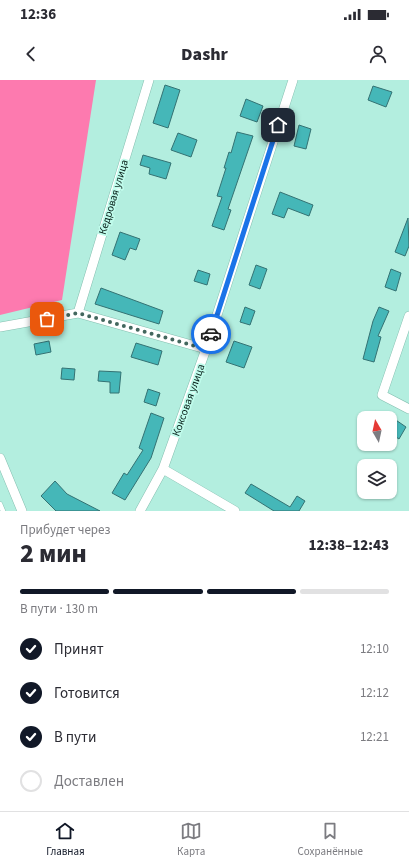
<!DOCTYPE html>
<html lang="ru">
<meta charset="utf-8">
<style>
body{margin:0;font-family:"Source Sans 3",sans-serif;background:#f7f7f7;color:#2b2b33;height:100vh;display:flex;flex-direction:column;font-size:15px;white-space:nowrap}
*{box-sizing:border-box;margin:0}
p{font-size:13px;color:#7c7c81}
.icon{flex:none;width:22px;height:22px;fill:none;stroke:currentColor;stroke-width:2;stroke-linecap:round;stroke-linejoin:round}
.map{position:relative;height:431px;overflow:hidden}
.panel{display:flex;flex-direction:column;background:#fff;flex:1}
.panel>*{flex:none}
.needle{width:26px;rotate:351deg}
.buttons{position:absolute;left:357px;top:331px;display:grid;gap:8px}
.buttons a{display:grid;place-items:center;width:40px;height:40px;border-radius:8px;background:#fff;box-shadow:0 1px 3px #0004;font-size:20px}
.pin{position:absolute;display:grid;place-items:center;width:34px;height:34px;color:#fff;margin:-17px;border-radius:8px;box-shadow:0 2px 6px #0006}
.courier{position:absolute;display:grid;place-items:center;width:40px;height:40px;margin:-20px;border:3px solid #1a73e8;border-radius:50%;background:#fff;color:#222;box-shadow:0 1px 5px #0007}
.summary em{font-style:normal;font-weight:800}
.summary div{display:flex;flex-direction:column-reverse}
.summary{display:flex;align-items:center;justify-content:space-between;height:68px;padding:0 20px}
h1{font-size:26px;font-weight:800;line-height:30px}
.bar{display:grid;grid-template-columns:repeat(4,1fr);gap:6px 4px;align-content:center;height:48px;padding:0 20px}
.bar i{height:5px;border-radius:3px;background:#e1e1e2}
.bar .selected{background:#111827}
.bar p{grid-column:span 4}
ol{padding:0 20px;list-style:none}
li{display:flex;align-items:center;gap:12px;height:44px}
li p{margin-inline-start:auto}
li .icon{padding:4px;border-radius:50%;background:#111827;color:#fff;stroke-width:4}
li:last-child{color:#7c7c81}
li i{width:22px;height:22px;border:2px solid #e1e1e2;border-radius:50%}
.status{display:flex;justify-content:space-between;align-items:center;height:28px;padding:0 20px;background:#fff;direction:ltr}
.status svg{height:11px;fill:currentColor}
header{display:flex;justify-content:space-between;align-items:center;height:52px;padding:0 20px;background:#fff;font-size:18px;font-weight:800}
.tab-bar{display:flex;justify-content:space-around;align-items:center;height:56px;border-top:1px solid #e1e1e2;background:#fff;font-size:11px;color:#7c7c81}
.tab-bar a{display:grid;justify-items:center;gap:2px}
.tab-bar .selected{color:#111827}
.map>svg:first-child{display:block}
.forest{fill:#fd7aaf}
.building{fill:#45b7b8;stroke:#347273}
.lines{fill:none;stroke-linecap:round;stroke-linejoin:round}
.lane-casing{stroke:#85bfb0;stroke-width:5.5}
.street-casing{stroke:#85bfb0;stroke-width:10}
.lane{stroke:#fff;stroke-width:4.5}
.street{stroke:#fff;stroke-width:9}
.done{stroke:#43675e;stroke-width:4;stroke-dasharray:0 7.2}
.route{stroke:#1a73e8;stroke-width:5}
.labels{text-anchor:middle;stroke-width:3.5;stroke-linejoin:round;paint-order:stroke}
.street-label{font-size:11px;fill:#071f19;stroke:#c0fcec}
</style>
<div class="status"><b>12:36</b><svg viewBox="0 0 49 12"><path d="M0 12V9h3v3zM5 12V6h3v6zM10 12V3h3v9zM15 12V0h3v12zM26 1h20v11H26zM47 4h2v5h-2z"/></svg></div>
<header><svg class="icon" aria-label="back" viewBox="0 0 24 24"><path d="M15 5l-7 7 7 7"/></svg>Dashr<svg class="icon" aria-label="person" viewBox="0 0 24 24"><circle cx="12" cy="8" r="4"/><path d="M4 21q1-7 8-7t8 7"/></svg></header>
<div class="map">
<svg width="409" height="431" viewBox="0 0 409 431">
<rect width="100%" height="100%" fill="#b3eedf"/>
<path class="forest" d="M0 0H96L62 220 0 235Z"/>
<path class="building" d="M165 5 180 10 168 48 153 43Z
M373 6 392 12 386 27 368 20Z
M246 19 263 26 257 42 240 36Z
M299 45 311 49 306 69 294 66Z
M237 52 253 56 228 129 231 130 224 150 212 146 222 117 217 116 226 88H224L229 72 231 73Z
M178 53 197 60 191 77 171 70Z
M143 75 171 83 166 99 149 94 150 88 140 85Z
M280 112 313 125 309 136 288 128 284 138 272 134Z
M408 138 409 166 405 176 395 172Z
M120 152 140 159 136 170 130 168 125 180 112 175Z
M256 185 267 189 260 209 249 205Z
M391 189 401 193 396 211 385 207Z
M198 190 210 194 207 205 194 201Z
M101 208 163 231 159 244 95 224Z
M245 227 255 231 250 245 240 242Z
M379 227 389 231 378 256 381 257 374 282 363 279 373 241Z
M49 261 51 272 36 275 34 264Z
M234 261 252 267 244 288 226 282Z
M136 263 162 271 158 285 131 277Z
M62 288 75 289 74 300 61 299Z
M99 291 121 292 119 313H110V302L98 301Z
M148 309 160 313 156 326 144 322Z
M151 333 164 338 151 378 125 420 112 413 124 393 127 395 143 370 139 368Z
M390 336 406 347 399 359 390 353Z
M55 401 67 414 100 431H56L41 416Z
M251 404 290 427 297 416 305 421 299 431H274L245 413Z"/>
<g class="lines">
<g class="lane-casing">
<path id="lane" d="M0 424 3 431"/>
</g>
<g class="street-casing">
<path id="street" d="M78 233 149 0
M409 236 382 315 409 329
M0 247 78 233 206 269
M0 378 22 431
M163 389 235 431
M140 431 163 389 206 269 293 0"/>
</g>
<use href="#lane" class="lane"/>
<use href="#street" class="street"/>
</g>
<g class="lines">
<path class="done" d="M47 239 78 233 206 269 211 254"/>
<path class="route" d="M211 254 278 45"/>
</g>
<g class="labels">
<g class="street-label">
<text transform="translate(113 117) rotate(-73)" y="4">Кедровая улица</text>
<text transform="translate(188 320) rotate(-70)" y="4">Коксовая улица</text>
</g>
</g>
</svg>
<div class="buttons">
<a><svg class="needle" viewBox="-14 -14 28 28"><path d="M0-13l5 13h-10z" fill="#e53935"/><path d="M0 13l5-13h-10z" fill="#7c7c81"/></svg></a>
<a><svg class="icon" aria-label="layers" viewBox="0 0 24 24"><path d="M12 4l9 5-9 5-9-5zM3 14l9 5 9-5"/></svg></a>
</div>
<div class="pin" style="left:47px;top:239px;background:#ea580c"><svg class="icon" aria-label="bag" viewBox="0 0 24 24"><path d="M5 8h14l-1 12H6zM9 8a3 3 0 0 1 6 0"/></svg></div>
<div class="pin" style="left:278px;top:45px;background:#1f2937"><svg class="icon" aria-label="home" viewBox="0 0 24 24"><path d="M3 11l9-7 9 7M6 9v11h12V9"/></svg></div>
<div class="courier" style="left:211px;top:254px"><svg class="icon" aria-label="car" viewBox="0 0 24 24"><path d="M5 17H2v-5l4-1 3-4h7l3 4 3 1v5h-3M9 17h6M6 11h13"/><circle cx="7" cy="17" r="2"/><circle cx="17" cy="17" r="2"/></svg></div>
</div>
<section class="panel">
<div class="summary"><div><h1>2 мин</h1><p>Прибудет через</p></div><em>12:38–12:43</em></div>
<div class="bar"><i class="selected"></i><i class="selected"></i><i class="selected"></i><i></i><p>В пути · 130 m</p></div>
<ol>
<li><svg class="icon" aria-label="check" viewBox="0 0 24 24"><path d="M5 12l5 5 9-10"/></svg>Принят<p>12:10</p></li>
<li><svg class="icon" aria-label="check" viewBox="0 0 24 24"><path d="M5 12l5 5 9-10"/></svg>Готовится<p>12:12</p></li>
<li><svg class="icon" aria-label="check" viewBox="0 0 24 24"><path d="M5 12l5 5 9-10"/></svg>В пути<p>12:21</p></li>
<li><i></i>Доставлен</li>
</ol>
</section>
<nav class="tab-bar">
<a class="selected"><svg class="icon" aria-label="home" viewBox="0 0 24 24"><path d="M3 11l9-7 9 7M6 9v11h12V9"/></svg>Главная</a>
<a><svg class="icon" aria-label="map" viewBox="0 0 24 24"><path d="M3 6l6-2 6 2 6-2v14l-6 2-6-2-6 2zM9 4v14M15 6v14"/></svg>Карта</a>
<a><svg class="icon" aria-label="saved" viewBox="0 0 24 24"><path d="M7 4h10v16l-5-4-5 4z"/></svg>Сохранённые</a>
</nav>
